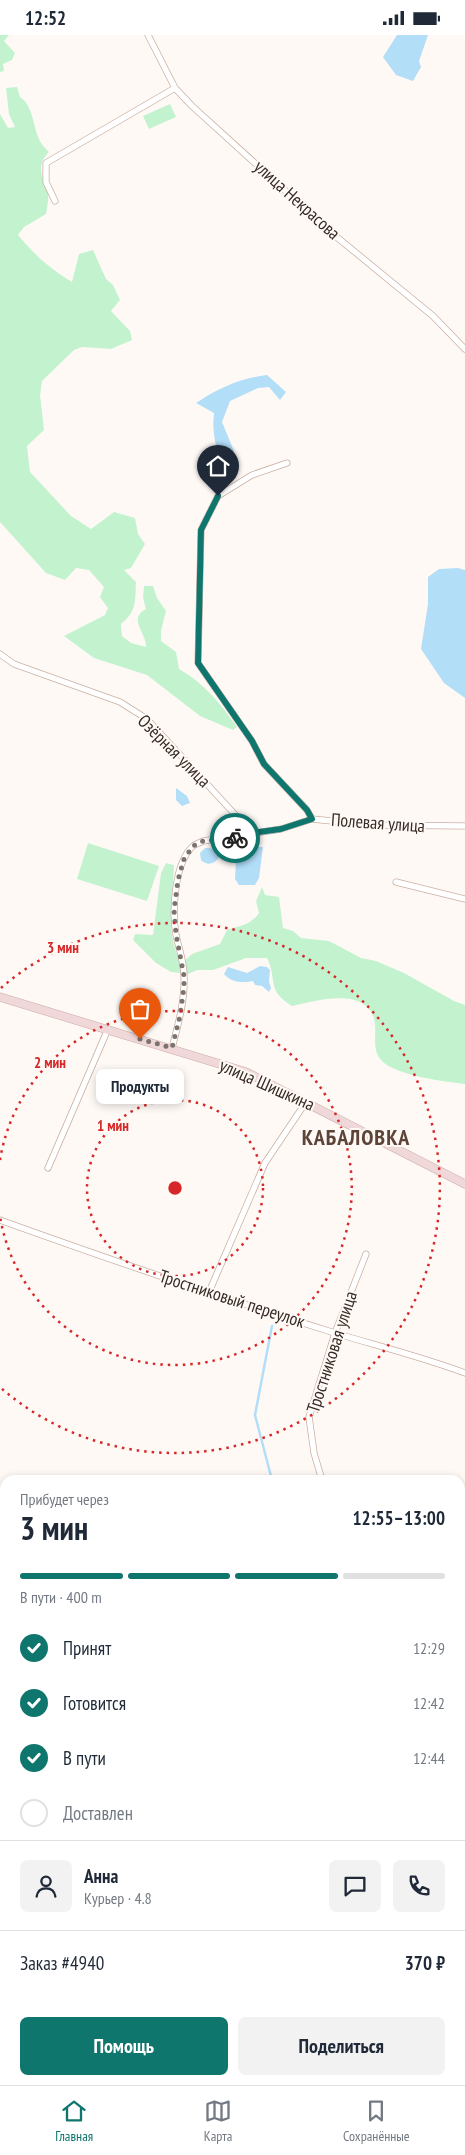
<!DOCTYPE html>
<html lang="ru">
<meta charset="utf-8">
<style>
body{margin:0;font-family:"PT Sans Narrow",sans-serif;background:#f2f2f3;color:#1f2937;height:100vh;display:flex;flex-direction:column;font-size:19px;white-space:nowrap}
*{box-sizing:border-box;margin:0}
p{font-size:16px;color:#747a83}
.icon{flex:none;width:28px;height:28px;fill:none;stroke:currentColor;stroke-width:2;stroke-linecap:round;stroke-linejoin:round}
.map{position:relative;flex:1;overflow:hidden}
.panel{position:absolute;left:0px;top:1440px;width:465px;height:610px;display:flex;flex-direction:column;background:#fff;border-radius:15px 15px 0 0;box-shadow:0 2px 8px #0003}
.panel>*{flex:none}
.pin{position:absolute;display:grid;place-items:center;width:42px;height:42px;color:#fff;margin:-51px -21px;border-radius:50% 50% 50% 0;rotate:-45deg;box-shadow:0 0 5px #0007}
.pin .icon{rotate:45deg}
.courier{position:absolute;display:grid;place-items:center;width:50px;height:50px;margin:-25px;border:4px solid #0f766e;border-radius:50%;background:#fff;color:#222;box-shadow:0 1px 6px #0007}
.bubble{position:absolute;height:35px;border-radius:8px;background:#fff;box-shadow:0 2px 8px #0003;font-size:16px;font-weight:700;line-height:35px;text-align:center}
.head em{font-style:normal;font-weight:700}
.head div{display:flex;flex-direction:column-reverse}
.head{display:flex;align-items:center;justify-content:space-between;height:85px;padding:0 20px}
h1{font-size:32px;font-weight:700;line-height:38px}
.bar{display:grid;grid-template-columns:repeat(4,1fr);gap:8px 5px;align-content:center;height:60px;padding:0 20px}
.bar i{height:6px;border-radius:4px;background:#e0e1e3}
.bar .on{background:#0f766e}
.bar p{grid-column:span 4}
.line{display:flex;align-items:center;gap:12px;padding:0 20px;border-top:1px solid #e0e1e3}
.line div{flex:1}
.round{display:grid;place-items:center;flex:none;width:52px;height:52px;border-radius:8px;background:#f2f2f3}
ol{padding:0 20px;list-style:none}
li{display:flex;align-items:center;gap:15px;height:55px}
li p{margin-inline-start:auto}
li .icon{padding:5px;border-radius:50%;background:#0f766e;color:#fff;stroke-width:4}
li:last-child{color:#747a83}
li i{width:28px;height:28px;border:2px solid #e0e1e3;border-radius:50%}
.action{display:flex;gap:10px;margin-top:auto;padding:10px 20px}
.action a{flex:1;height:58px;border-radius:8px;background:#0f766e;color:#fff;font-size:20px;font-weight:700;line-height:58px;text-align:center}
.action a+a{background:#f2f2f3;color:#1f2937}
.status{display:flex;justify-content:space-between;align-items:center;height:35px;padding:0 25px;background:#fff;direction:ltr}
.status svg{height:14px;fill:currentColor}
.tabs{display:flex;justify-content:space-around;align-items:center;height:70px;border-top:1px solid #e0e1e3;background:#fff;font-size:14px;color:#747a83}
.tabs a{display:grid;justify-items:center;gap:2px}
.tabs .on{color:#0f766e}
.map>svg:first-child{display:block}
.industrial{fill:#f9eafd}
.green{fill:#c2f3ce}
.water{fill:#b2def8}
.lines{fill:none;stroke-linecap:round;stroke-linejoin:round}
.stream{stroke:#b2def8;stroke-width:2.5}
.street-casing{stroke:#cbafa2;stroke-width:7}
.secondary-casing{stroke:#cbafa2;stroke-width:9}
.street{stroke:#fff;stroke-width:5.5}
.secondary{stroke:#f0d7d9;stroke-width:8}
.done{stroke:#7c736e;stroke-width:5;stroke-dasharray:0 9}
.route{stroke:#0f766e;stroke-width:6}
.ring{fill:none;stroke:#d62828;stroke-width:2.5;stroke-dasharray:2.5 5}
.labels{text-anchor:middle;stroke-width:4;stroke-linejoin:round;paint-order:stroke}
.street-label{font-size:18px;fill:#362b25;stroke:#fff9f6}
.district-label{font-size:22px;font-weight:bold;letter-spacing:1px;fill:#5c4439;stroke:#fff9f6}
.centre{fill:#d62828;stroke:#fff9f6;stroke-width:2.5}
.ring-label{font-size:15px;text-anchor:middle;font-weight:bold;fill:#d62828;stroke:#fff9f6;stroke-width:4;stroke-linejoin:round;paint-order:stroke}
</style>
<div class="status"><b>12:52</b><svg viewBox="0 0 49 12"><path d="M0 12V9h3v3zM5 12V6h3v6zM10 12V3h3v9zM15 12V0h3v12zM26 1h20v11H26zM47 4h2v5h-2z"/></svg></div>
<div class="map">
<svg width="465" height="2050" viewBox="0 0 465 2050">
<rect width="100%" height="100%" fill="#fff9f6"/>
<path class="industrial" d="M5 1956V2045H364L362 2050H0V1957Z"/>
<path class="green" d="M0 0H9L4 6 15 18 12 25 3 29 4 36 0 37Z
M17 52 20 62C33 70 33 91 39 104 41 109 45 113 49 117 34 133 44 142 48 159 49 164 47 173 46 179L24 192 18 200C34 219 50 234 72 247L79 219 93 215 106 244 113 250 120 265 111 276 130 296 132 305 111 314 82 312 74 315 42 346 40 360 44 395 27 411 30 437 71 481 91 494 114 477 135 483 138 499 145 509 131 533 124 535 136 547C135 567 137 576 121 589L122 601 131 608 146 612C147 599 127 584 146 574L143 563 144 551H153L157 563 166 576 161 596V606L176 617 179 634C204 648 220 668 237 692L233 695 200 681 147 640 94 623 64 601 105 580 108 573 100 562 104 552 89 535 76 533 65 545 46 538 0 487V79L8 93 15 92 9 79 6 53Z
M170 69 176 82 149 94 143 81Z
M88 808 159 831 147 866 77 844Z
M166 828 174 830C173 862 164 901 182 928L192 919 220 909 227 895C239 891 251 890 259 878L256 866 262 852 265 860 279 862 283 893 293 896 301 903 329 906 361 923 376 926 404 938 454 966 465 970V1049C446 1047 393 1040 381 1025 370 1013 379 995 373 981 362 952 314 966 292 971 266 955 278 946 267 923H246L213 935H197L188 939 171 937 156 928 133 905 135 899 153 900 161 838Z
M460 1956 465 1957V2050H362L364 2045H460Z"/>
<path class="water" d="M397 0H428L419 26 421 32 413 46 396 40 383 22Z
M267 340 286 357 280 365 269 352 258 353 230 366 222 387 234 416 221 427C215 411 212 395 214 378L196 368C218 353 241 343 267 340Z
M458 533 465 535V663L444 648 421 614 428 569V542L439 534Z
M176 753 187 761 190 768 182 771 176 765Z
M247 812H263L259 843 255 850H239L235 844 236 825 232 819 234 816Z
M205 813H210L218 817 220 821C216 828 208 832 201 825L200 818Z
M260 931 267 932 270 935 269 947 271 953 269 957 262 951 255 950 253 946C244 948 231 948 224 939L228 932 247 938Z"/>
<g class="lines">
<path class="stream" d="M272 1445 255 1380 272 1291
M0 1542 5 1555
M460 1593 462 1595 460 1607
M0 1638 5 1637
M0 1952 5 1951
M369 2050 372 2045"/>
<g class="street-casing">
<path id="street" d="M148 0 175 53 192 71 333 199 433 281 465 314
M55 166 46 147V128L175 53
M287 428 252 440 218 461 201 495 198 628 252 706 264 729 307 775 312 784 372 790 465 791
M0 619 14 629 120 667 147 684 252 798
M396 847 465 864
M172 1013C178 990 185 966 184 941 184 927 179 914 176 900 172 877 174 828 193 811 195 809 200 808 203 806L281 794 312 784
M48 1133 108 994
M0 1185C111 1225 222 1263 335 1298 378 1311 422 1322 465 1338
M209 1257 265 1128 306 1067
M322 1445 314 1418 309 1382 335 1298 366 1219
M460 1538 465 1540
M460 1653 465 1632"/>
</g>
<g class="secondary-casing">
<path id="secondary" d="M0 962 246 1037 465 1149"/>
</g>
<use href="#street" class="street"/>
<use href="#secondary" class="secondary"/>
</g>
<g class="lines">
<path class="done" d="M140 1004 172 1013 180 981 184 952V941L176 899 174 875 178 845 184 824 193 811 203 806 235 803"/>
<path class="route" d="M218 461 201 495 198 628 252 706 264 729 307 775 312 784 281 794 252 798 235 803"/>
</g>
<g class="ring">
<circle cx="175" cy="1153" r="88"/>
<path d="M0 1125A177 177 0 1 1 0 1181"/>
<path d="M1 953A265 265 0 1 1 1 1353"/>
</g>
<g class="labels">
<g class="street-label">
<text transform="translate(297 165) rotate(42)" y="6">улица Некрасова</text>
<text transform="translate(174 716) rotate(45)" y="6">Озёрная улица</text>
<text transform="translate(378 788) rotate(4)" y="6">Полевая улица</text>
<text transform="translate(267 1050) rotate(24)" y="6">улица Шишкина</text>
<text transform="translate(232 1264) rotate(18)" y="6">Тростниковый переулок</text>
<text transform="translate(332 1317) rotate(-72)" y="6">Тростниковая улица</text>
</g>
<g class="district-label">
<text x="356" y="1110">КАБАЛОВКА</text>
</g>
</g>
<circle cx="175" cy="1153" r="8" class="centre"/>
<g class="ring-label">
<text x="63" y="918">3 мин</text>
<text x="50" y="1033">2 мин</text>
<text x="113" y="1096">1 мин</text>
</g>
</svg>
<div class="pin" style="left:140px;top:1004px;background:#ea580c"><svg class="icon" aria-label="bag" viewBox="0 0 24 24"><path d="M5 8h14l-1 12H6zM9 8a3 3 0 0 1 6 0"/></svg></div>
<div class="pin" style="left:218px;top:461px;background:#1f2937"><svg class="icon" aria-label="home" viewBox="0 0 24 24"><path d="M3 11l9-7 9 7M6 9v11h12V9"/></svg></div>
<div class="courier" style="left:235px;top:803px"><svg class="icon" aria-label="bike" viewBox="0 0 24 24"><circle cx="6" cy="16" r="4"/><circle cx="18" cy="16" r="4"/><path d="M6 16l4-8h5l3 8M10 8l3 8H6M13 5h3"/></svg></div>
<div class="bubble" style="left:96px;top:1034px;width:88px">Продукты</div>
<section class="panel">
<div class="head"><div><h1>3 мин</h1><p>Прибудет через</p></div><em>12:55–13:00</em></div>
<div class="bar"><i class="on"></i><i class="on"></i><i class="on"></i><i></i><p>В пути · 400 m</p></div>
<ol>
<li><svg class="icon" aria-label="check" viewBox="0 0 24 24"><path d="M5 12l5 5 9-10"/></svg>Принят<p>12:29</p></li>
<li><svg class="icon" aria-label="check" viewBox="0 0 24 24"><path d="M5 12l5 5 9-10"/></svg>Готовится<p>12:42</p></li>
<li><svg class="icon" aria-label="check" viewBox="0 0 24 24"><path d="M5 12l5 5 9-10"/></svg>В пути<p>12:44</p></li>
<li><i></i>Доставлен</li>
</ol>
<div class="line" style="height:90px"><a class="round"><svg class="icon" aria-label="person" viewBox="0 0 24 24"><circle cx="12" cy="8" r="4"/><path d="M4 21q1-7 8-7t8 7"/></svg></a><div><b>Анна</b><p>Курьер · 4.8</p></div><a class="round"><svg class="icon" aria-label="chat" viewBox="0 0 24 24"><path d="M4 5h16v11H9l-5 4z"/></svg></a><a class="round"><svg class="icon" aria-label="phone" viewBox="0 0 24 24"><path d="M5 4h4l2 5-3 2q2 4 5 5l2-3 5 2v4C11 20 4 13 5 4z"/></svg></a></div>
<div class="line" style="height:65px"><div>Заказ #4940</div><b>370 ₽</b></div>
<div class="action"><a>Помощь</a><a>Поделиться</a></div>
</section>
</div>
<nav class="tabs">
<a class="on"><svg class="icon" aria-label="home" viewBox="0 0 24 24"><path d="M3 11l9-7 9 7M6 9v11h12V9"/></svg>Главная</a>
<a><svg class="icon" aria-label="map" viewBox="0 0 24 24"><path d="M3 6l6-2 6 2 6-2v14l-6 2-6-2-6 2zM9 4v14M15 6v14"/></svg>Карта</a>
<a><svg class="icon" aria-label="saved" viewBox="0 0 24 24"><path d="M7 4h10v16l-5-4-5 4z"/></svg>Сохранённые</a>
</nav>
